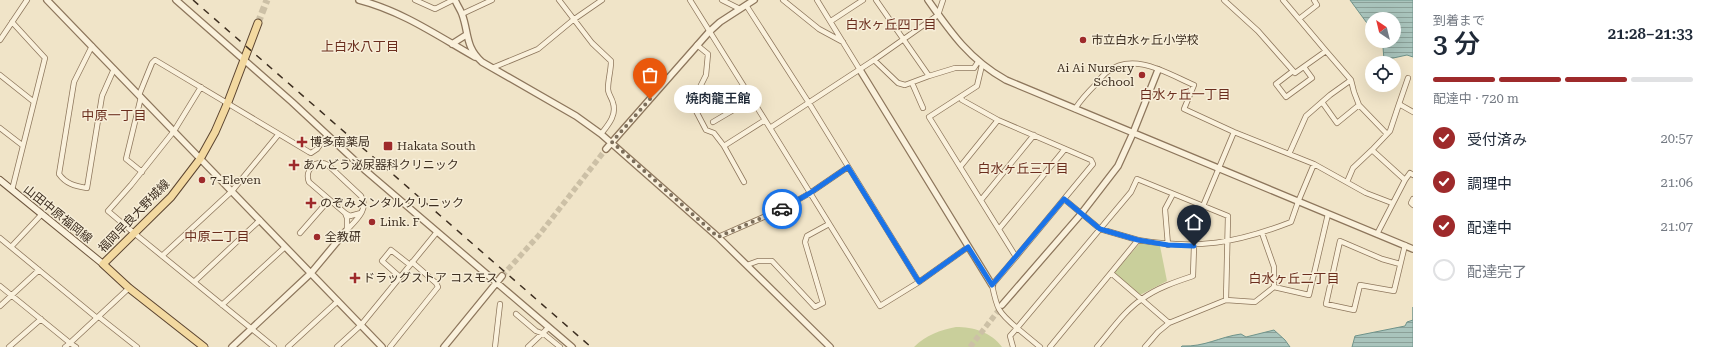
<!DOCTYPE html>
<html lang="ja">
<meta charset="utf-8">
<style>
body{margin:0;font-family:"Roboto Serif","Noto Sans JP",serif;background:#f2f2f3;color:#1f2937;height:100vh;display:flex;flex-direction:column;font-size:15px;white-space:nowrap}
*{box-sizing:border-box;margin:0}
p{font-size:13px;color:#747a83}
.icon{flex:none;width:22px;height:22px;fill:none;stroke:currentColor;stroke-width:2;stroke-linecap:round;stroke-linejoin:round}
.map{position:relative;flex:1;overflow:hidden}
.panel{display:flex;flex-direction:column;background:#fff;width:300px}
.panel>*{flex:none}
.needle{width:26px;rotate:325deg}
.controls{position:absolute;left:1365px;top:12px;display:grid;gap:8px}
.controls a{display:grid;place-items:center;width:36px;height:36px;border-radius:50%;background:#fff;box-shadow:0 4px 16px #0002;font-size:20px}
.pin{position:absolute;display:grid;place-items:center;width:34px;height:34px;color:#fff;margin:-41px -17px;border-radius:50% 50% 50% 0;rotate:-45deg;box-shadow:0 0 4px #0007}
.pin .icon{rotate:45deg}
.courier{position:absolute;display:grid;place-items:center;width:40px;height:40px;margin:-20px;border:3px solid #1a73e8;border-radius:50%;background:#fff;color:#222;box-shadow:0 1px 5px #0007}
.bubble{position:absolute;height:28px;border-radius:14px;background:#fff;box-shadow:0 4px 16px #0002;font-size:13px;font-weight:600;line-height:28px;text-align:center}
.headline em{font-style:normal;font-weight:600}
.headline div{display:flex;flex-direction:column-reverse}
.headline{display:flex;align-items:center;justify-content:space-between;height:68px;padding:0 20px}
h1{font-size:26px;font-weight:600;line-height:30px}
.bar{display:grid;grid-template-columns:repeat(4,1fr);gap:6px 4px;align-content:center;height:48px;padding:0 20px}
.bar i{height:5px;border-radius:3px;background:#e0e1e3}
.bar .active{background:#9e2a2b}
.bar p{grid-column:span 4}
ol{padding:0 20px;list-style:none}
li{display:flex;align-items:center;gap:12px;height:44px}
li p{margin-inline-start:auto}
li .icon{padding:4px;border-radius:50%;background:#9e2a2b;color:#fff;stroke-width:4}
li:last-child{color:#747a83}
li i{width:22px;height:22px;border:2px solid #e0e1e3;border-radius:50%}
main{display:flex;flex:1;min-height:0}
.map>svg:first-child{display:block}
.green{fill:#c9cf9b}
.water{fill:url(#water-rules);stroke:#6f938a}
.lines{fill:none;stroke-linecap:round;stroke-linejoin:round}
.tertiary-tunnel{stroke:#ccc0a6;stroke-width:5.5;stroke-dasharray:5.5 3;stroke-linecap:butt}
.primary-tunnel{stroke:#ccc0a6;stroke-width:7;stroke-dasharray:7 3.5;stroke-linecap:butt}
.minor-casing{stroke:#8d765c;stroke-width:6}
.tertiary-casing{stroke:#8d765c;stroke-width:8}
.secondary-casing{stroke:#6f573f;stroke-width:8}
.primary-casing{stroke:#5b4430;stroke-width:9}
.minor{stroke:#faf1dc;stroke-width:4.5}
.tertiary{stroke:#faf1dc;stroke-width:5.5}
.secondary{stroke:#faf1dc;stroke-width:6}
.primary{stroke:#f3d9a0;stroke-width:7}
.rail{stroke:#3d2e20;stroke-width:1.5;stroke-dasharray:7 7;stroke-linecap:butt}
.done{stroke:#7c6e5b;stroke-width:4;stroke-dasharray:0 7.2}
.route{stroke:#1a73e8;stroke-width:5}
.poi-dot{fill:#9e2a2b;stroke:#f7eed8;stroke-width:1.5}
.labels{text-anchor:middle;stroke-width:3;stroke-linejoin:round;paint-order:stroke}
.poi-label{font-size:12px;fill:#3d2e20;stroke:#f7eed8;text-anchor:start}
.street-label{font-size:12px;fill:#3d2e20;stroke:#f7eed8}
.neighbourhood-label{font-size:13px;fill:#6b2e1e;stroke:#f7eed8}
</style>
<main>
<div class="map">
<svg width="1413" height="347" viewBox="0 0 1413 347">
<defs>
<pattern id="water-rules" width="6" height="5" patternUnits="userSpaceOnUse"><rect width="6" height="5" fill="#a9c4bc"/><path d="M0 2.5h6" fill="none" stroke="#8ba098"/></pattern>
</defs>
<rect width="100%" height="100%" fill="#f0e4c8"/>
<path class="green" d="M1140 243 1160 246 1167 281 1140 295 1114 273Z
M956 327C973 327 991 332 1002 347H914C926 335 940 330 956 327Z"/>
<path class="water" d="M1350 0H1413V57L1407 55 1384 60 1383 47 1380 41H1394V19H1372V30Z
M1413 307V347H1352L1355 336 1405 326 1407 322 1413 320Z
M1274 330 1285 340 1290 347H1181L1182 346C1205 347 1219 337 1241 334L1246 337Z"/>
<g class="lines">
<path class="tertiary-tunnel" d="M502 276 539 235 606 149
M970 347 1002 306"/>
<path class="primary-tunnel" d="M258 23 267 0"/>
<g class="minor-casing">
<path id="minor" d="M415 0 435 9 453 0
M559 0 592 43 611 61C611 71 608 79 608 89 608 94 612 98 613 103 617 115 608 125 601 134
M690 0 770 128 874 60 938 15 943 0
M722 0 740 9
M783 0 819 29 843 42
M817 0 860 70
M876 0 929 76 955 68H974L978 62
M1224 0 1258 31 1295 73 1326 51 1351 80 1354 92 1359 105 1387 134
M1283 0 1326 51
M746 5 809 103 919 282 968 247
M462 14 492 0
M1299 19 1317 5 1314 0
M831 21 863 0
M12 22 45 58 12 190
M0 40 27 0
M697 45 708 54 706 75 699 89 696 111 706 130 714 133 724 146 744 182
M92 46 74 82 59 174C66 184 75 186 87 188L102 96 114 69
M874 60 898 83 905 85 929 76
M982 65 977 86 929 117 1016 257 992 285C997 309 998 312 1017 328L1010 336 1013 347
M492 68 538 49 573 20 602 0
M1293 71 1276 84 1286 97 1312 78 1304 67
M0 75 34 102
M912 83 923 108
M201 87 174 131 131 185 108 211 134 233 274 347
M139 95 152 63 155 60 309 152 311 153 317 149 327 135
M141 97 126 159 142 172
M961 97 962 100 998 120 1091 160 1093 164 1016 257
M1322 102 1337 123 1359 105
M1399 104 1408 78
M1075 109C1081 99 1089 91 1097 83 1100 79 1103 75 1107 72 1134 51 1168 74 1194 85L1184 109 1234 132 1314 164 1366 193 1392 203
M713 122 752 99
M0 128 22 145
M770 128 880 306 919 282
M724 146 765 120
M1289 154 1306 116 1330 95 1351 80
M960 167 998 120
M1405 180 1372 150 1390 131 1399 104 1413 112
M1347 182 1353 168 1372 150
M1064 199 1100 229 1138 240
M1413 199 1411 203 1413 205
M981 200 1034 135
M1203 206 1234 132
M345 213 347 218V229
M999 229 1065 149
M346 231C355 221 370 209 361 196L328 165C316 158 304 170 309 182L345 213 350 216 361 213
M300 233 329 200
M1262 233 1274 267V287
M1377 234 1405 180 1410 173 1413 175
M718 237 782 209 810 193 848 167
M0 238 97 318
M1168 245 1165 209 1173 194
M11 247 41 215
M162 256 232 191 278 135
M1400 264 1382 259 1340 241 1326 304 1354 310 1360 285 1394 291 1405 245
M747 265 758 261H772L815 307 823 303 805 242 807 236 829 224
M1111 273 1169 323
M400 277 382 261 391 250 410 265
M194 282 260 220
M0 286 70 343 65 347
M222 305 285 247
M0 306 39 270
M516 314 536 331 544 334 560 347
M99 317 137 347
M9 347 41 319
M76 347 70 343 129 288
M288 347 338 301
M337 347 361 325 437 232
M390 347 438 287 436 283 412 262
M495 347 500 304
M528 347 548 328
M1040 347 1017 328 1131 192 1137 179 1228 216 1226 300
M1050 347 1138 240C1197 250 1237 243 1291 222L1298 202 1314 164
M1097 347C1111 331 1124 311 1142 299 1157 288 1175 282 1193 276L1194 246
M1145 347 1158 332 1169 323 1226 300 1255 302 1274 287 1309 295 1328 214"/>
</g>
<g class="tertiary-casing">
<path id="tertiary" d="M47 0 382 347
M176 0 292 102 366 171 572 347
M359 0C402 11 438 36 475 57
M455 0C457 5 460 9 462 14 469 33 465 47 482 62L576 116 601 134 718 237 830 347
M928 0C951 33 970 60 1006 80L1413 249
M452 44 466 35
M860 70 992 285
M606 149 709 32 720 22 754 0
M1002 305 1081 214 1118 166 1133 133 1158 70
M232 347 311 273 346 231
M444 347 502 276"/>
</g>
<g class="secondary-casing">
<path id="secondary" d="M0 180 103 264"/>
</g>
<g class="primary-casing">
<path id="primary" d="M204 347 129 288 103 264 171 197 200 159 215 132 228 102 258 23"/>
</g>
<use href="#minor" class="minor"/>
<use href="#tertiary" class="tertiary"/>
<use href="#secondary" class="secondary"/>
<use href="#primary" class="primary"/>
<path class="rail" d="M193 0 591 347"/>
</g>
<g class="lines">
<path class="done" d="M650 99 612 142 718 237 782 209"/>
<path class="route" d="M782 209 810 193 848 167 919 282 968 247 992 285 1064 199 1100 229 1138 240 1168 245 1194 246"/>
</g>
<g class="poi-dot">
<circle cx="1083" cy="40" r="4"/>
<circle cx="1142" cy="75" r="4"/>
<path d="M300 136h4v4h4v4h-4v4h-4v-4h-4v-4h4z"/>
<rect x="383" y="141" width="10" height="10" rx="2"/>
<path d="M292 159h4v4h4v4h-4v4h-4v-4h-4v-4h4z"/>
<circle cx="202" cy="180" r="4"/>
<path d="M309 197h4v4h4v4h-4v4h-4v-4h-4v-4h4z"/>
<circle cx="372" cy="222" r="4"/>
<circle cx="317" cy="237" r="4"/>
<path d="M353 272h4v4h4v4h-4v4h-4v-4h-4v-4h4z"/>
</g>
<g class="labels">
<g class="poi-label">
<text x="1091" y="44">市立白水ヶ丘小学校</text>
<text x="1134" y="72" text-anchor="end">Ai Ai Nursery<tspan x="1134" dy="14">School</tspan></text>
<text x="310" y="146">博多南薬局</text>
<text x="397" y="150">Hakata South</text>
<text x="303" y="169">あんどう泌尿器科クリニック</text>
<text x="210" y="184">7-Eleven</text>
<text x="320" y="207">のぞみメンタルクリニック</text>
<text x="380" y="226">Link. F</text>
<text x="325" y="241">全教研</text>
<text x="363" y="282">ドラッグストア コスモス</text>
</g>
<g class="street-label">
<text transform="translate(58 214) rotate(39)" y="4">山田中原福岡線</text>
<text transform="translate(134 216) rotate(-46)" y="4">福岡早良大野城線</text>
</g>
<g class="neighbourhood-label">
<text x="891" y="29">白水ヶ丘四丁目</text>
<text x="360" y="51">上白水八丁目</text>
<text x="1185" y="99">白水ヶ丘一丁目</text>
<text x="114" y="120">中原一丁目</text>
<text x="1023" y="173">白水ヶ丘三丁目</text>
<text x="217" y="241">中原二丁目</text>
<text x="1294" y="283">白水ヶ丘二丁目</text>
</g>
</g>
</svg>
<div class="controls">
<a><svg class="needle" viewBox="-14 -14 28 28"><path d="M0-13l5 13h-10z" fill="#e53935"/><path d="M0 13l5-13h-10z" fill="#747a83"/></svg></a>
<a><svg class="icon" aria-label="locate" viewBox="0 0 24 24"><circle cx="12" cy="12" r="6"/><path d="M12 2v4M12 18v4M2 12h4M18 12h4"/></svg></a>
</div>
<div class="pin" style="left:650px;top:99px;background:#ea580c"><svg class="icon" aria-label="bag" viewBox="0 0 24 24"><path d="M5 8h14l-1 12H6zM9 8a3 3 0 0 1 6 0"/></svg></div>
<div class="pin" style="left:1194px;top:246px;background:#1f2937"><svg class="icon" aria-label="home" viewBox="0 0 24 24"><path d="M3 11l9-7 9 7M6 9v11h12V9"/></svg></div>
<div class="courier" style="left:782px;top:209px"><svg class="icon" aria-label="car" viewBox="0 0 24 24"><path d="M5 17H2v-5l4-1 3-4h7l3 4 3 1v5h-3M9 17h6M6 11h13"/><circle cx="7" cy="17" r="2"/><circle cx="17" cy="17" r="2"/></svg></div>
<div class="bubble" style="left:674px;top:85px;width:88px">焼肉龍王館</div>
</div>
<section class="panel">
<div class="headline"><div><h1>3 分</h1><p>到着まで</p></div><em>21:28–21:33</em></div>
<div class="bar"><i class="active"></i><i class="active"></i><i class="active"></i><i></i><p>配達中 · 720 m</p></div>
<ol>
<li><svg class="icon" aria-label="check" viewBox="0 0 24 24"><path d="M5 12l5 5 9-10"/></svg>受付済み<p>20:57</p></li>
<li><svg class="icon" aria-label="check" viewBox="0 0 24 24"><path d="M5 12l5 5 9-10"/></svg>調理中<p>21:06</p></li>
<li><svg class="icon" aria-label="check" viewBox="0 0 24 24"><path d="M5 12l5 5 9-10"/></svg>配達中<p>21:07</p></li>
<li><i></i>配達完了</li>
</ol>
</section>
</main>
